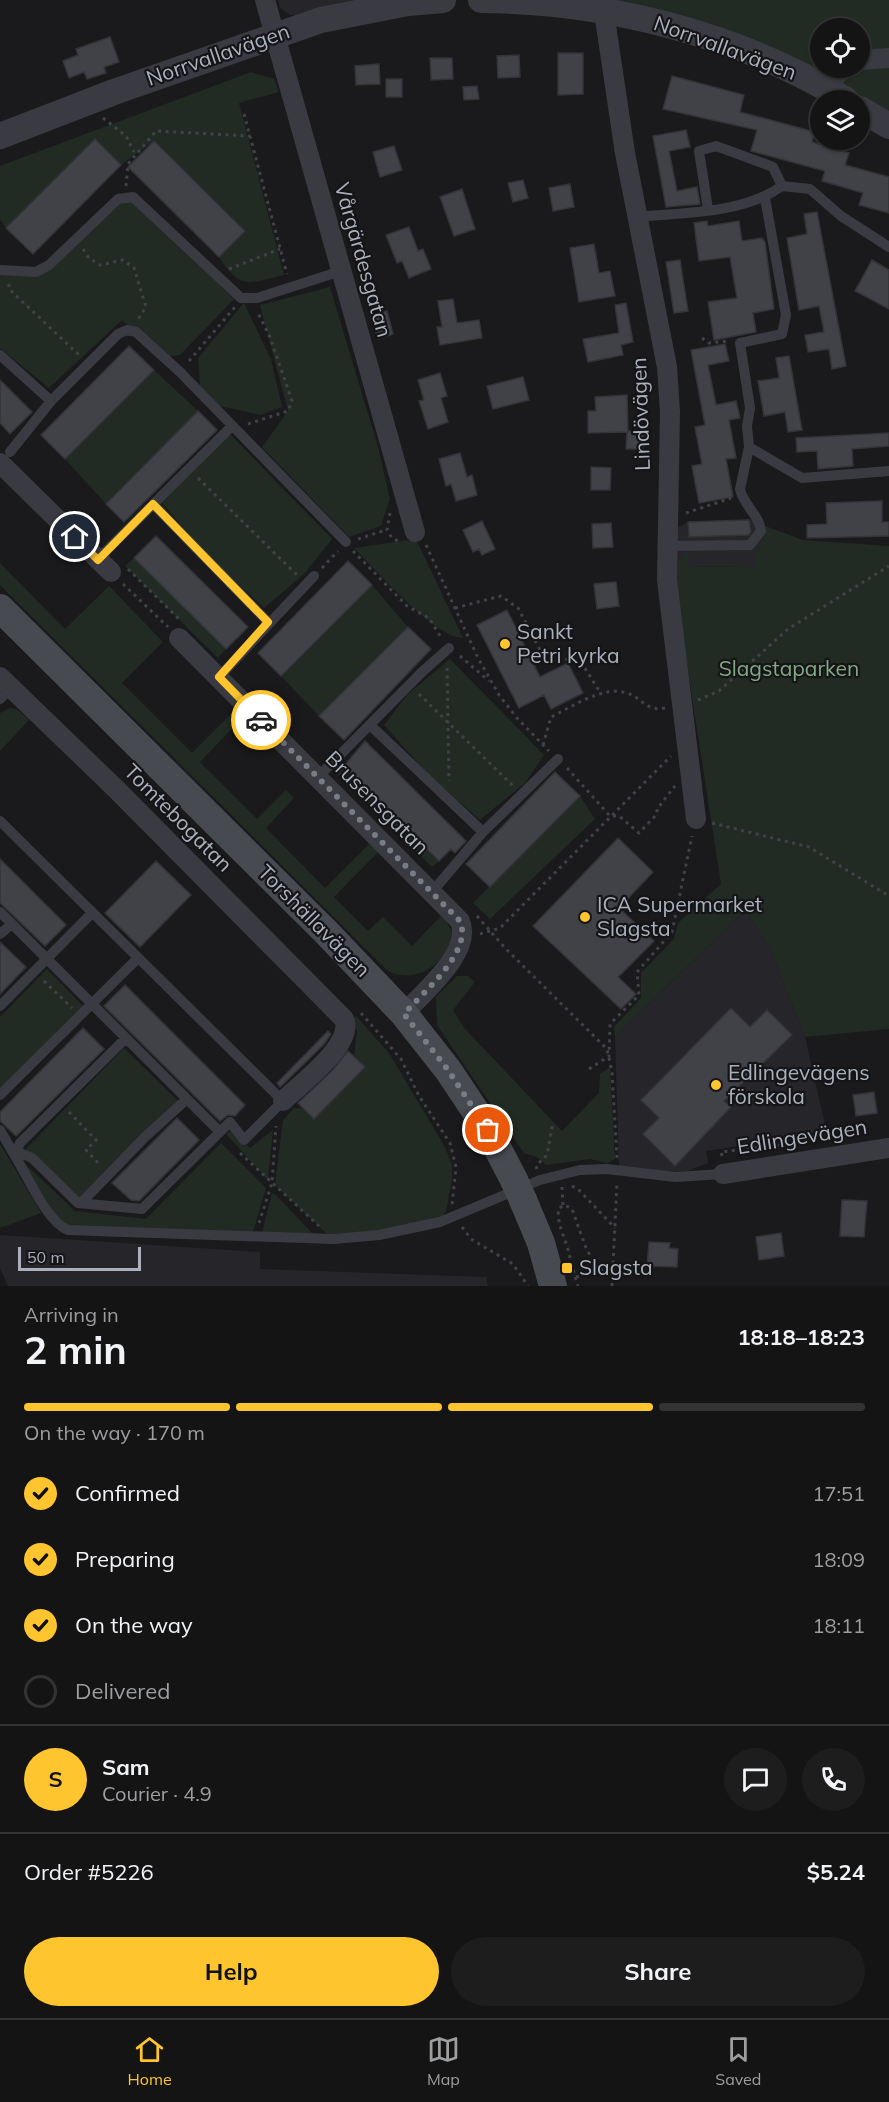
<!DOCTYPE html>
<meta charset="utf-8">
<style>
body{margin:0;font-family:Mulish,sans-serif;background:#1d1d1e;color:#f1f3f6;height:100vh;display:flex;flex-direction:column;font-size:22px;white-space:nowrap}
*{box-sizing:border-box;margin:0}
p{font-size:20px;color:#9d9ea0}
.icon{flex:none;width:33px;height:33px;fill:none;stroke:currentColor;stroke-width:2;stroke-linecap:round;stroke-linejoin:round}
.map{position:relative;height:1286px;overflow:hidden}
.drawer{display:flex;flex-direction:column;background:#141415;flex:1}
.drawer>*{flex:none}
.controls{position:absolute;left:810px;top:18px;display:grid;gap:12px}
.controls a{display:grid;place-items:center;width:60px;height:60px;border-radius:50%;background:#141415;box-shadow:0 2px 4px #0004,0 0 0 2px #333334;font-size:30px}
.scale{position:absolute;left:18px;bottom:15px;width:123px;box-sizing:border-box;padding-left:6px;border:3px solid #abb0bd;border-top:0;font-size:16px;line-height:21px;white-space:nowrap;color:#abb0bd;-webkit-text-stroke:4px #151517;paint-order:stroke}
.pin{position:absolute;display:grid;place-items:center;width:51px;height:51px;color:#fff;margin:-26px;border:3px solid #fff;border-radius:50%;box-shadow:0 2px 6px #0007}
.courier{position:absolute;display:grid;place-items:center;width:60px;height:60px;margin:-30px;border:4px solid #ffc52f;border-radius:50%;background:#fff;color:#222;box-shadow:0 2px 8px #0007}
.summary em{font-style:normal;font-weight:700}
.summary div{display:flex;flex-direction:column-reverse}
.summary{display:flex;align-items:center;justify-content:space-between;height:102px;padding:0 24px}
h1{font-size:39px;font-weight:700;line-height:45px}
.bar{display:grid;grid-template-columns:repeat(4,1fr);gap:9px 6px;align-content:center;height:72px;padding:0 24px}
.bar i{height:8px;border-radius:4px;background:#333334}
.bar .selected{background:#ffc52f}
.bar p{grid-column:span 4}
.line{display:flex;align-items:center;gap:15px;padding:0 24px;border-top:2px solid #333334}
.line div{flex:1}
.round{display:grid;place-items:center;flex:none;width:63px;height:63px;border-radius:32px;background:#1d1d1e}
ol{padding:0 24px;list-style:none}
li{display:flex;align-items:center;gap:18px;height:66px}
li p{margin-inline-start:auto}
li .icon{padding:6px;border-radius:50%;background:#ffc52f;color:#111;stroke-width:4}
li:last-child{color:#9d9ea0}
li i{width:33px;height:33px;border:3px solid #333334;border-radius:50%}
.cta{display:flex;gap:12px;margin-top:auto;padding:12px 24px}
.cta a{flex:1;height:69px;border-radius:36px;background:#ffc52f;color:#111;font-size:24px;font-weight:700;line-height:69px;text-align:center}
.cta a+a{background:#1d1d1e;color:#f1f3f6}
.dock{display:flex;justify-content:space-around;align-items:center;height:84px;border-top:2px solid #333334;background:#141415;font-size:16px;color:#9d9ea0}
.dock a{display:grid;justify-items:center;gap:3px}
.dock .selected{color:#ffc52f}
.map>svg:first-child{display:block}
.built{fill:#262529}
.green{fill:#212b23;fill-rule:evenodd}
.building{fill:#414247;stroke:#343339;stroke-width:1.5}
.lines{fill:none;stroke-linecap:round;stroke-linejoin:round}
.path{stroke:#404249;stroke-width:3;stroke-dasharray:3 4.5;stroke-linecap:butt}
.service{stroke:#3a3b42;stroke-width:10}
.minor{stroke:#3a3b42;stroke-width:20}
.tertiary{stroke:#3a3b42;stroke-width:26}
.secondary{stroke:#484a52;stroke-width:28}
.secondary-bridge{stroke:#484a52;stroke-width:28}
.done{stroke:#787c85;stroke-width:6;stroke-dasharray:0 10.8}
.route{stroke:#ffc52f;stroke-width:8}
.poi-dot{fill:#ffc52f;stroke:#151517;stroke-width:2}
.labels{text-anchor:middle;stroke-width:4.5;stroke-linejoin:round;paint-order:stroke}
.street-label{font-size:21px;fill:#abb0bd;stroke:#151517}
.poi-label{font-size:21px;fill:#abb0bd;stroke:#151517;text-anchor:start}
.park-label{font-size:21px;fill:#81a985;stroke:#151517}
</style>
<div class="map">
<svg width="889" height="1286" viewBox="0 0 889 1286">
<rect width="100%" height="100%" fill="#1a1a1c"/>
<path class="built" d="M278 0H376L308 15H290L280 8Z
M750 520 765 526 763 544 755 552 756 566 688 567V553L675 564V529L688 522Z
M745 910 770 949 805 1037 827 1133 706 1151 708 1163 685 1172 619 1169 615 1037Z
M0 1235 260 1252V1269L486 1277 488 1286H8L0 1268Z"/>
<path class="green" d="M585 0H889V117L849 91ZM820 28H860V68H820Z
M251 72 274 79 279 92 239 103 284 275C250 283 240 291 219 257L245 230 154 141 121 165 95 139 6 228 0 219V166Z
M132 199 234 299 180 355 163 357 122 320 49 388 0 348V272L37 276 119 202Z
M330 287 378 447 390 499 381 526 349 537 262 447 288 411 260 305Z
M244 303 271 359 282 407 260 415 220 406 200 385 198 358Z
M154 370 198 411 106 504 65 459Z
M230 434 332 539 304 574 264 608 212 560 162 503Z
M765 526 803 540 889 546V1029L805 1037 770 949 745 910 615 1037 614 1027 641 998V973L674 939 678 923 721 884 680 619 675 564 688 552V567L755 566V552L763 544Z
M416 539 463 638C435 638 376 570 354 548Z
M134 558 226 649 218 658 125 566Z
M0 563 65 629 109 586 163 642 122 683 192 753 234 711 242 718 200 762 257 819 286 790 294 798 266 828 325 888 369 844 378 852 334 897 368 931 383 917 412 946 442 915 454 934C446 963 419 984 389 972L0 585Z
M372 585 408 627 319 716 281 676Z
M450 659 544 755 525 783 480 820 429 775 384 725 408 694Z
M10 708 18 710 29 720 0 751V713Z
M344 766 439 861 432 867 337 773Z
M580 796 595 819 490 919 473 903Z
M47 969 83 1006 0 1092V1017Z
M457 976H468L475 982 453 1010 464 1028 562 1131 599 1093 600 1074 610 1067 615 1159 608 1163 590 1159 546 1165 537 1157 524 1153 437 1025 436 997Z
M356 1016 389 1053 445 1147 452 1165V1180L446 1211 442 1218 389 1231 327 1234 275 1185 283 1120 294 1108 304 1109 314 1119 365 1067 354 1056 357 1032 352 1019Z
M124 1048 181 1104 82 1205 25 1150Z
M231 1130 250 1148 273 1130 268 1178H266L226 1134Z
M221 1143 266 1188 251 1239 82 1233 59 1222 21 1160 75 1211 146 1219Z
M0 1144 41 1213 0 1228Z
M272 1193 276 1195 313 1234 260 1240Z"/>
<path class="building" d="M110 37 119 62 104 67 106 73 87 79 84 72 69 78 63 61 78 55 76 49Z
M558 53H583V94L558 95Z
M519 55 520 77 498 78 497 56Z
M430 58H452L453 79 431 80Z
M379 64 380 84 356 85 355 66Z
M672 76 744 95 740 112 815 132 812 142 849 153 845 165 889 177V213L859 205 863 193 822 181 825 171 751 151 757 130 663 109Z
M386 79H402V97H386Z
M477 86 479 99 464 100 463 87Z
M686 130 690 147 669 151 677 191 697 187 700 204 666 207 653 136Z
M95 139 121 165 33 254 6 228Z
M154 141 245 231 219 257 128 167Z
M394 146 402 170 380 177 373 152Z
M523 180 528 198 513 202 508 183Z
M570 184 574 207 553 211 549 188Z
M462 189 475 229 454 236 440 197Z
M817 212 846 366 832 369 829 349 808 352 805 335 824 332 819 306 799 310 787 238 807 234 804 214Z
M707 221 708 226 739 221 742 241 762 238 765 242 774 309 753 313 756 332 714 340 708 302 737 298 730 257 699 261 694 223Z
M409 227 418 251 423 249 431 269 409 278 402 261 397 263 386 235Z
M594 244 599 273 610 271 615 296 579 302 570 248Z
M680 260 688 311 674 313 666 262Z
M872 260 889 270V309L855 291Z
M453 299 457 323 479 320 482 338 440 345 437 327H442L438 301Z
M626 303 633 342 621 345 623 355 588 362 583 339 619 333 615 305Z
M387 311 393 334 378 339 371 316Z
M725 344 729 361 708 365 716 405 736 401 740 418 729 420 736 458 726 459 733 497 699 503 692 466 702 464 695 427 705 425 691 350Z
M129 346 154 370 65 459 41 435Z
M789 356 802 430 788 432 785 412 764 416 758 381 779 378 776 358Z
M440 373 447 396 441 398 448 422 428 429 419 401 424 400 418 380Z
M523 377 529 400 493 409 487 386Z
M0 380 32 412 10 434 0 423Z
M627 395 628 431H644L643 449H626L627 432 588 433V411H596L595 397Z
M198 411 217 430 124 522 106 504Z
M889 433V446L852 449 853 466 818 469 817 451 797 452 796 438Z
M460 453 467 477 472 475 477 495 456 501 451 484 446 486 439 459Z
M591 467 611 468 610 490H591Z
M882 501V522H889V536L807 538V525L827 524 826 503Z
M749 520 751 532 749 535 689 537 688 522Z
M482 521 495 549 482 555 479 549 473 552 463 530Z
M611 523 613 547 593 548 592 524Z
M156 536 248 627 226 649 134 558Z
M348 561 372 585 281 676 258 653Z
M616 582 619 606 597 609 594 584Z
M507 610 540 677 568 663 583 693 551 709 544 695 519 708 477 625Z
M408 627 431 649 344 740 319 716Z
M365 741 466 841 455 853 451 849 439 861 344 766Z
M555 772 580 796 490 887 466 864Z
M618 838 653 872 619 908 654 941 618 977 636 994 621 1009 533 926Z
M0 859 66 925 45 946 0 903Z
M156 861 191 895 140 947 105 913Z
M0 942 26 967 0 994Z
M125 985 245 1105 235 1116 228 1115 220 1121 104 1006Z
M731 1008 750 1027 767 1010 792 1035 724 1101 731 1107 675 1166 643 1134 659 1118 641 1100Z
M83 1028 104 1049 16 1136 0 1121V1112Z
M328 1031 331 1034 324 1044 280 1087 277 1083Z
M348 1051 365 1067 314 1119 298 1103 332 1071Z
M874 1092 877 1113 856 1116 853 1095Z
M177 1118 199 1140 139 1201 131 1200 112 1183Z
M842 1200 867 1201 864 1237 840 1236Z
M781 1233 784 1256 759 1260 756 1237Z
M649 1242 670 1243 669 1248 678 1249 677 1267 647 1266Z"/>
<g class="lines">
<path class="path" d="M244 114 287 274
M103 118 126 136 134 152
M126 186 128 164 156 131 250 136
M83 249 89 258 100 265 123 260 134 268 146 307 137 321
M229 269 280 249
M9 284V289L79 355
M702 338 709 343 729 341
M189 361 235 307
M248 424 288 411 292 401 270 337 257 311
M198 478 298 576
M390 513 387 530 392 538 400 542
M686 513 731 498
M358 539 386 530
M426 545 478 658 499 695 517 718 549 751
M353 551 407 606 429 618 442 639
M322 568 338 551
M128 569 181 621
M123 584 168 627
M455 608 501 596 518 608 540 650 583 665 601 694
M460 656 489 681
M447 668 449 781
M419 694 513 786
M698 700 719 691 788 629 889 566
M543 745 551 717C572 707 603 685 627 693 642 698 647 712 665 708
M567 768 610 816H619L639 833 657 814V809L675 786
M712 823 809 847 889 896
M477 916 506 949 607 1049 612 1072 617 1158
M480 934 500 928 671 756
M44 981 72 1008
M361 1013 401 1059 419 1096 450 1143 456 1167 452 1205
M589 1069 609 1056 610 1024 639 995 637 972 672 932 692 836
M69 1112 96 1140 86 1150 100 1165
M240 1153 319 1226
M722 1156 721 1152 829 1139
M537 1169 536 1166 547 1155 553 1122
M572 1186 578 1189 615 1228
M562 1187 563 1206
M259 1223 272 1183 276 1126
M462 1227 471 1239 513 1264 528 1286
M570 1258C568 1243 555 1222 559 1208L565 1205 572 1209 586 1248 598 1270 613 1269
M573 1270 578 1286
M576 1277 598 1270
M612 1286 617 1183"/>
<path class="service" d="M782 186 810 189 841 216 889 247
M638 217C685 212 743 214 782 186L773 167 716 146 699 151 708 209
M0 270 36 272 49 265 118 199 133 197 241 298H257L341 271
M0 355 51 401
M749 447 802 478 889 471
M10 452 51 401 118 334 127 330 136 332 180 372 346 542
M154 505 268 622
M666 546 750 545 761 531C759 514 743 505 740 489L749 447 747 426 750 408 740 343 782 334 786 315 765 198
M98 559 232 426
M219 677 314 576
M0 699 11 688
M370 725 483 832
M317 778 422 672 449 648
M0 821 283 1101 244 1140 230 1122 142 1209 78 1203 32 1158 20 1153 15 1156 0 1130
M432 892 483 832 558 759
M0 912 220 1132
M0 934 12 924
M0 1006 92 913
M126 1038 20 1143 15 1156C27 1175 47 1222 68 1230L333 1239 379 1235 440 1222 540 1180 580 1170 607 1169 675 1177 723 1174
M0 1095 138 958
M81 1203 145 1137 187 1099"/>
<path class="minor" d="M265 0 415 532
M604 12 625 153 667 367 670 412 667 580 696 819
M860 60 889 58
M824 87 844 68
M0 463 111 572
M179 638 460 921C473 952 423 992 404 1014
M0 677 117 790 344 1019C355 1044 300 1084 283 1101
M723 1174 889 1148"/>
<path class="tertiary" d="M481 0C607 1 739 34 846 100
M860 109 889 126
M0 136 114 92 321 20 408 3 443 0"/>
<path class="secondary" d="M0 608 326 932 404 1014 448 1070 488 1130 514 1180
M523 1200 541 1243 553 1286"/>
<path class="secondary-bridge" d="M514 1180 523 1200"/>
</g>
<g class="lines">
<path class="done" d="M261 720 460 921C473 952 423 992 404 1014L448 1070 488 1130"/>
<path class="route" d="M75 537 98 560 153 504 268 622 219 677 261 720"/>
</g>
<g class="poi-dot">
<circle cx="505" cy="644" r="6"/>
<circle cx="585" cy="917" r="6"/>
<circle cx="716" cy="1085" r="6"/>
<rect x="561" y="1262" width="12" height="12" rx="3"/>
</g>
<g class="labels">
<g class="street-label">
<text transform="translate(725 48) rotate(20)" y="7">Norrvallavägen</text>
<text transform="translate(218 55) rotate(-19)" y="7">Norrvallavägen</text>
<text transform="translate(363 260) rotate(74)" y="7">Vårgärdesgatan</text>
<text transform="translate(641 414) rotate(-92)" y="7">Lindövägen</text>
<text transform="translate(377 803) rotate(45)" y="7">Brusensgatan</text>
<text transform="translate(178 818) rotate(45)" y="7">Tomtebogatan</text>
<text transform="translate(314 921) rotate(45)" y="7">Torshällavägen</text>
<text transform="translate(802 1137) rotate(-9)" y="7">Edlingevägen</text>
</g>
<g class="poi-label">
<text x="517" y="639">Sankt<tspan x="517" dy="24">Petri kyrka</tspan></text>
<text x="597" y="912">ICA Supermarket<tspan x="597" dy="24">Slagsta</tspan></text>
<text x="728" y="1080">Edlingevägens<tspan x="728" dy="24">förskola</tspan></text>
<text x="579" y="1275">Slagsta</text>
</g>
<g class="park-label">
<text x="789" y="676">Slagstaparken</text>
</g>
</g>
</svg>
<div class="controls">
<a><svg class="icon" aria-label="locate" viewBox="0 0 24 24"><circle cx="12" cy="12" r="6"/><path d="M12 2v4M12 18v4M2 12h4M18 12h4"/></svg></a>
<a><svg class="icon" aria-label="layers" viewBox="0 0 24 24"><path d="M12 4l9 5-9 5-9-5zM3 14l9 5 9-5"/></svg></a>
</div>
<div class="scale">50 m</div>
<div class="pin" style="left:488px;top:1130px;background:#ea580c"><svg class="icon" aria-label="bag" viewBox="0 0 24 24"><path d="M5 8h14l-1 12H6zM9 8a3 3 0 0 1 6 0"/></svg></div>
<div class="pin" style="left:75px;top:537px;background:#1f2937"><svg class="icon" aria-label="home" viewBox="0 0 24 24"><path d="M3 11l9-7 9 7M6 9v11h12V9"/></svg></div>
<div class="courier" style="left:261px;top:720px"><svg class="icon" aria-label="car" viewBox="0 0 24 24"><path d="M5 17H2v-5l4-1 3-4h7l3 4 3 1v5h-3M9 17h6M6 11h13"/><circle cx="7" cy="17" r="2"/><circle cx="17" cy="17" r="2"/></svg></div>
</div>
<section class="drawer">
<div class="summary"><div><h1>2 min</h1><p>Arriving in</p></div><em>18:18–18:23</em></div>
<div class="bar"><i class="selected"></i><i class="selected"></i><i class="selected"></i><i></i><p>On the way · 170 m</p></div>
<ol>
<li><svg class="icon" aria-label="check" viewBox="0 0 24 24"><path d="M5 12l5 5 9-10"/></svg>Confirmed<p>17:51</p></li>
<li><svg class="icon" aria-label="check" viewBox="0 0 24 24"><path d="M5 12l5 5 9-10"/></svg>Preparing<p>18:09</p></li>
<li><svg class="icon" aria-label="check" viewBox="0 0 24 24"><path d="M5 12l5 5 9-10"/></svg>On the way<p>18:11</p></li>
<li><i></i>Delivered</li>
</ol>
<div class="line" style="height:108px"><b class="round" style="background:#ffc52f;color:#111">S</b><div><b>Sam</b><p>Courier · 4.9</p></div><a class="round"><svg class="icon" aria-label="chat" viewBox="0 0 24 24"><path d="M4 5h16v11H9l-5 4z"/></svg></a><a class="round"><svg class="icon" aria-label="phone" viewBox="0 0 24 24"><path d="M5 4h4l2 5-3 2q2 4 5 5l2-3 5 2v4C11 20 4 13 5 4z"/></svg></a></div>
<div class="line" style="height:78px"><div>Order #5226</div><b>$5.24</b></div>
<div class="cta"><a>Help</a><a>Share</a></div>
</section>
<nav class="dock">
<a class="selected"><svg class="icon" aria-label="home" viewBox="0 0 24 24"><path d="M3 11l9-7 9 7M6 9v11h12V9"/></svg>Home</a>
<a><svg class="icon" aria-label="map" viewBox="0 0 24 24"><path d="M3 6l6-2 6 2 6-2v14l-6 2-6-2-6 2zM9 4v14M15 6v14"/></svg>Map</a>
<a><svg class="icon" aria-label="saved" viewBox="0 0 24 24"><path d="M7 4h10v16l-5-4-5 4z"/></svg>Saved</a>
</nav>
